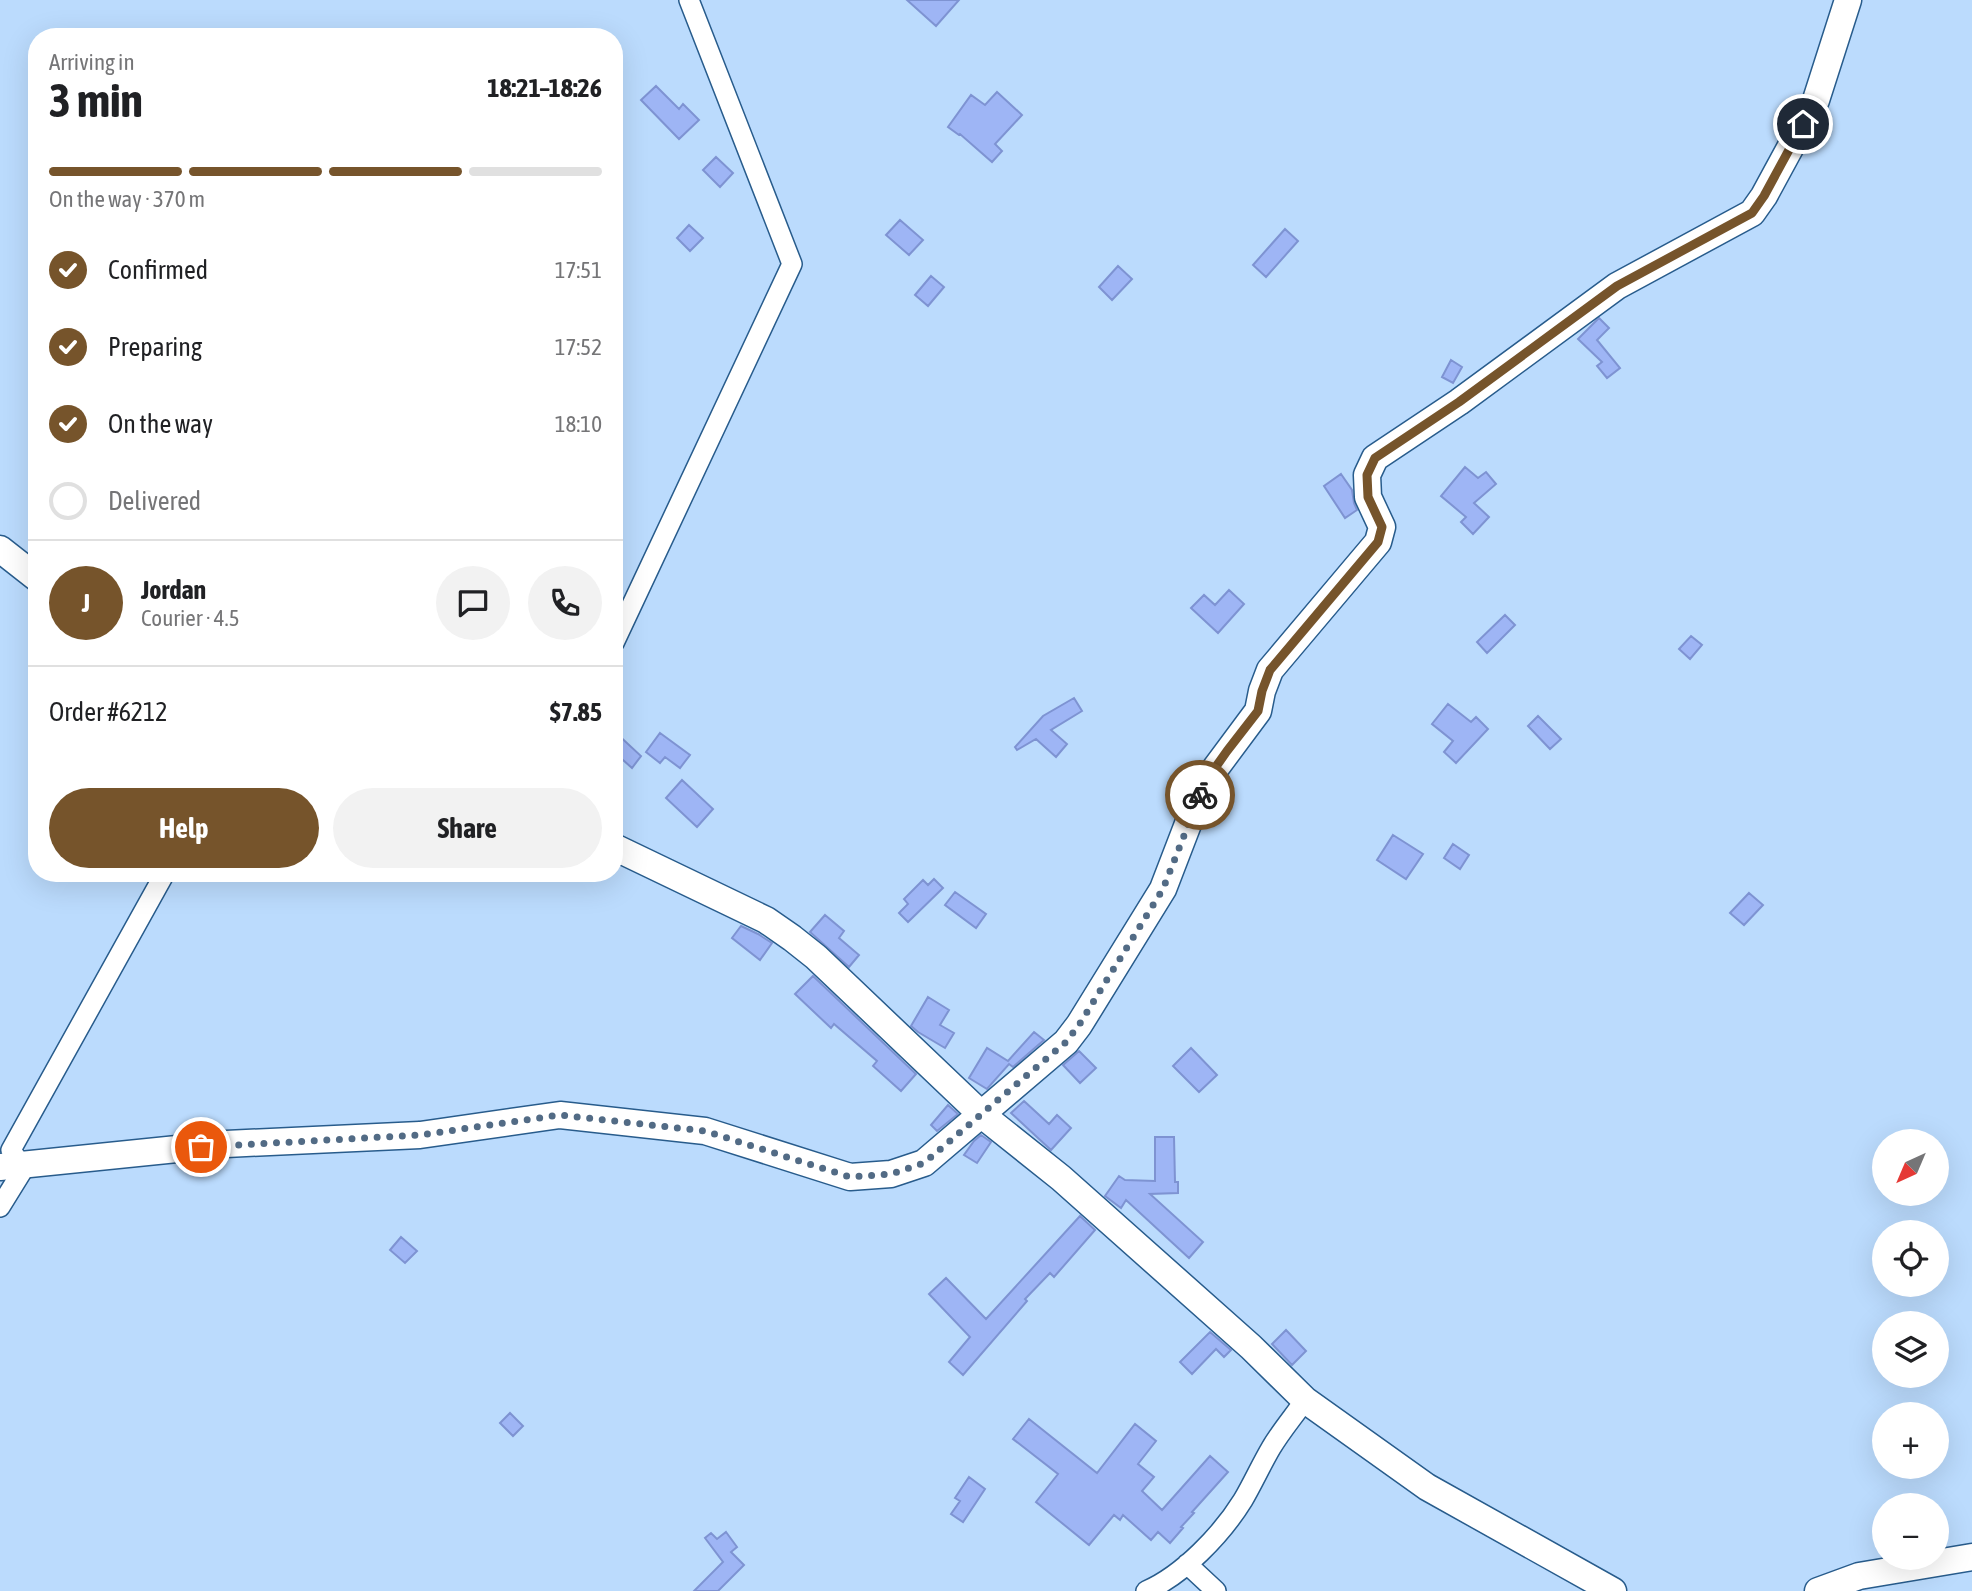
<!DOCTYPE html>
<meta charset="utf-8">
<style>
body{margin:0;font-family:"Asap Condensed",sans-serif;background:#f2f2f2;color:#202124;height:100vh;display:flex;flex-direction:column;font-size:26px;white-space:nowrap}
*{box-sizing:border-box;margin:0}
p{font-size:23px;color:#757577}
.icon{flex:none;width:38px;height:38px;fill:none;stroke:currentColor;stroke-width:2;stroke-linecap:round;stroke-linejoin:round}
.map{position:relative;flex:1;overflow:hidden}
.details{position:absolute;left:28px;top:28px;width:595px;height:854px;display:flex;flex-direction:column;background:#fff;border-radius:28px;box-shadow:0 7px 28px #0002}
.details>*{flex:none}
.needle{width:46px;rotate:224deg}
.fabs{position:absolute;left:1872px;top:1129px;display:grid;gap:14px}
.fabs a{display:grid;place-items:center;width:77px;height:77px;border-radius:50%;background:#fff;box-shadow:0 7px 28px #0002;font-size:35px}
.pin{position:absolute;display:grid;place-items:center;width:60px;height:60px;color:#fff;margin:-30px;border:4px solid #fff;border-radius:50%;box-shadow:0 2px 7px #0007}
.courier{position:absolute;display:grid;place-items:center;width:70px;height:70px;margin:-35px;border:5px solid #76542b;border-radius:50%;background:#fff;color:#222;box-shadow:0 2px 9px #0007}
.summary em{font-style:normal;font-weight:700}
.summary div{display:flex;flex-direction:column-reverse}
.summary{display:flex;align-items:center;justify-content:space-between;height:119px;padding:0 21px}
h1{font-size:46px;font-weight:700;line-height:52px}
.bar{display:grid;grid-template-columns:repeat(4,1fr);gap:10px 7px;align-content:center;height:84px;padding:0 21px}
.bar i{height:9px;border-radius:5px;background:#e0e0e0}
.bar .on{background:#76542b}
.bar p{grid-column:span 4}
.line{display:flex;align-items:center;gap:18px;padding:0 21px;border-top:2px solid #e0e0e0}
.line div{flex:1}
.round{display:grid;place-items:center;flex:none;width:74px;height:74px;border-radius:37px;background:#f2f2f2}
ol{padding:0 21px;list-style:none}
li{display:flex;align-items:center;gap:21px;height:77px}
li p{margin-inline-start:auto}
li .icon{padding:7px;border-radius:50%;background:#76542b;color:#fff;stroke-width:4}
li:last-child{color:#757577}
li i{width:38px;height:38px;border:4px solid #e0e0e0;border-radius:50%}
.button{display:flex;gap:14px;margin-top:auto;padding:14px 21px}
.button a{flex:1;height:80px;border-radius:42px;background:#76542b;color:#fff;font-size:28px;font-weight:700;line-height:80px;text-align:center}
.button a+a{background:#f2f2f2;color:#202124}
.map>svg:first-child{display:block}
.building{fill:#9eb5f5;stroke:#7e93d2;stroke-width:2}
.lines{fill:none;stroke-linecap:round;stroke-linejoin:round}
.street-casing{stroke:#285c8c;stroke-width:22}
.secondary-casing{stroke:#285c8c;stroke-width:29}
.street{stroke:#fff;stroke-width:19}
.secondary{stroke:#fff;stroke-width:26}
.done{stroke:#526b85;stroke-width:7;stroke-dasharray:0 12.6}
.route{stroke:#76542b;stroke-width:9}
</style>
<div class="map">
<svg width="1972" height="1591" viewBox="0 0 1972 1591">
<rect width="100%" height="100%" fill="#bbdbfd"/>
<path class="building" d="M907 0H959L936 26Z
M656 86 679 109 683 104 699 120 679 139 641 100Z
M997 92 1022 115 995 144 1002 151 992 162 960 134 959 135 948 127 971 95 985 105Z
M716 157 733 173 720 187 703 170Z
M900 220 923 240 909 255 886 235Z
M689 225 703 238 690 251 677 238Z
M1285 229 1298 241 1266 277 1253 265Z
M1118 266 1132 279 1112 300 1099 287Z
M931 276 944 287 928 306 915 295Z
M1599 318 1609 328 1597 340 1620 368 1607 378 1597 366 1602 362 1578 339Z
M1451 360 1462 367 1453 383 1442 377Z
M1465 467 1478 478 1486 472 1496 484 1474 503 1489 517 1473 534 1461 522 1466 517 1441 496Z
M1341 474 1352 490 1354 503 1357 510 1345 518 1324 486Z
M1229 590 1244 604 1218 633 1191 608 1204 595 1215 605Z
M1505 615 1515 625 1487 653 1477 642Z
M1691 636 1702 645 1690 659 1679 649Z
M1074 698 1082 711 1051 730 1067 744 1056 757 1036 739 1017 750 1015 747 1043 716Z
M1448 704 1471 722 1476 717 1488 729 1456 763 1444 752 1453 741 1432 724Z
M1538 716 1561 739 1550 749 1528 726Z
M614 731 641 756 632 768 614 752Z
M660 733 690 755 680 768 665 757 660 763 646 752Z
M682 780 713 809 697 827 666 798Z
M1393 835 1423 854 1406 879 1377 860Z
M1453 844 1469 855 1460 869 1444 858Z
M934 879 943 888 908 922 899 913 908 904 904 899 923 880 928 885Z
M955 892 986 914 976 928 945 905Z
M1749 893 1763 905 1744 925 1730 913Z
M825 915 844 931 839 938 859 955 849 967 810 932Z
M741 926 758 934 772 943 760 960 732 938Z
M813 976 916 1074 901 1091 873 1066 877 1061 834 1024 831 1028 795 994Z
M928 997 949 1010 940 1025 954 1033 945 1048 918 1032 911 1026Z
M1034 1032 1044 1040 1013 1067 1009 1064 987 1089 969 1078 987 1048 1008 1061Z
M1191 1048 1217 1075 1199 1092 1173 1066Z
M1079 1051 1096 1068 1080 1083 1063 1065Z
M1024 1101 1049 1124 1057 1115 1071 1128 1051 1150 1011 1113Z
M948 1105 958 1114 937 1131 931 1125Z
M981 1135 991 1142 977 1163 964 1155 974 1141Z
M1155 1137H1174L1175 1182H1178V1193L1150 1194 1203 1242 1189 1258 1126 1200 1121 1208 1105 1196 1119 1176 1125 1180 1155 1181Z
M1080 1216 1095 1230 1054 1277 1050 1273 1025 1299 1027 1301 963 1375 949 1362 970 1337 929 1294 946 1278 986 1319Z
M401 1237 417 1251 405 1263 390 1250Z
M1286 1330 1306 1351 1292 1365 1272 1344Z
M1210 1332 1231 1350 1224 1357 1216 1349 1192 1374 1180 1362Z
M510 1413 523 1426 513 1436 500 1423Z
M1029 1419 1097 1473 1135 1424 1156 1441 1138 1464 1154 1477 1142 1491 1162 1510 1210 1456 1228 1472 1192 1512 1194 1513 1181 1527 1183 1528 1170 1543 1158 1532 1151 1540 1123 1515 1120 1520 1114 1515 1089 1545 1036 1502 1058 1474 1013 1439Z
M969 1477 985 1489 963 1522 951 1514 960 1501 955 1498Z
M726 1532 737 1547 731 1552 744 1565 718 1591H694L723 1562 705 1538 711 1533 717 1539Z"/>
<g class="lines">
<g class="street-casing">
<path id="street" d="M614 643 792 264 689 0
M0 1207 26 1165 17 1159 11 1150 165 873
M1187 1564 1216 1591
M1146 1591C1183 1575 1222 1534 1243 1500 1253 1483 1261 1465 1271 1448 1281 1431 1294 1416 1305 1400"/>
</g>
<g class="secondary-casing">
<path id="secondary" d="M0 549 37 578
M614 847 766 920 792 938 816 957 982 1115 1061 1178 1251 1347 1305 1400 1427 1487 1613 1591
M0 1167 226 1144 420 1135 560 1115 705 1131 850 1177 891 1174 924 1163 1066 1042 1079 1025 1163 889 1203 785 1258 711 1262 691 1270 670 1378 542 1382 527 1368 497 1367 475 1375 458 1459 402 1617 286 1752 213 1764 196 1816 100 1848 0
M1818 1591 1859 1576 1972 1557"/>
</g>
<use href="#street" class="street"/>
<use href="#secondary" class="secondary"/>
</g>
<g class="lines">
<path class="done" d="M201 1147 420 1135 560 1115 705 1131 850 1177 891 1174 924 1163 1066 1042 1079 1025 1163 889 1200 795"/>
<path class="route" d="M1200 795 1203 785 1227 751 1258 711 1262 691 1270 670 1378 542 1382 527 1368 497 1367 475 1375 458 1459 402 1617 286 1752 213 1764 196 1803 124"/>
</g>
</svg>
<div class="fabs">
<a><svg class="needle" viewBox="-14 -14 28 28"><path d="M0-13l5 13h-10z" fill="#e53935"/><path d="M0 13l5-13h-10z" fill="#757577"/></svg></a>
<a><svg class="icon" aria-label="locate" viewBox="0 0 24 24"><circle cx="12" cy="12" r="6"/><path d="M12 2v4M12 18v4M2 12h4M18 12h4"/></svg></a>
<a><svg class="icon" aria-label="layers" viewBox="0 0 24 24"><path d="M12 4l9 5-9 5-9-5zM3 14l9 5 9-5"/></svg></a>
<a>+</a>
<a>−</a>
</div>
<div class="pin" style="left:201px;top:1147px;background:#ea580c"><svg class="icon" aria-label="bag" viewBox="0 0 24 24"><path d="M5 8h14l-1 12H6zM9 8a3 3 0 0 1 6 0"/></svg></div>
<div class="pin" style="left:1803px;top:124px;background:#1f2937"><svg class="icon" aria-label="home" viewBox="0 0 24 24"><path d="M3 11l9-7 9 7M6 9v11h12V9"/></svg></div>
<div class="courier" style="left:1200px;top:795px"><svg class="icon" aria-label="bike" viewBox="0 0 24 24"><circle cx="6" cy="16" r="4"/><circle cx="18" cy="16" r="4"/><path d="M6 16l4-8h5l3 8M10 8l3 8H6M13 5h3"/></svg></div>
<section class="details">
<div class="summary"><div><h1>3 min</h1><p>Arriving in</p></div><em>18:21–18:26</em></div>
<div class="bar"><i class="on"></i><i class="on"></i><i class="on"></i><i></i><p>On the way · 370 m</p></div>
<ol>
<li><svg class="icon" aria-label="check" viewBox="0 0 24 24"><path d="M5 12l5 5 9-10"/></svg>Confirmed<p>17:51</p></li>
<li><svg class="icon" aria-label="check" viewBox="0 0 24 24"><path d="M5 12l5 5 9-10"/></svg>Preparing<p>17:52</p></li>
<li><svg class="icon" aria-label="check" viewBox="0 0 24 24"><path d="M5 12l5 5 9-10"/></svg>On the way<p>18:10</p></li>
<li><i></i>Delivered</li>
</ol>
<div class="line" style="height:126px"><b class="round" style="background:#76542b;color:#fff">J</b><div><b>Jordan</b><p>Courier · 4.5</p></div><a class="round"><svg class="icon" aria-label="chat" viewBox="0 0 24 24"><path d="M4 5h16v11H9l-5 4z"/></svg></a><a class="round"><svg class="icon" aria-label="phone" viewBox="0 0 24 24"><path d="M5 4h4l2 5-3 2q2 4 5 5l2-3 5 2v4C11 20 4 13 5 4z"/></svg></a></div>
<div class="line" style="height:91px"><div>Order #6212</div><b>$7.85</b></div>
<div class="button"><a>Help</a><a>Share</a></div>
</section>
</div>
